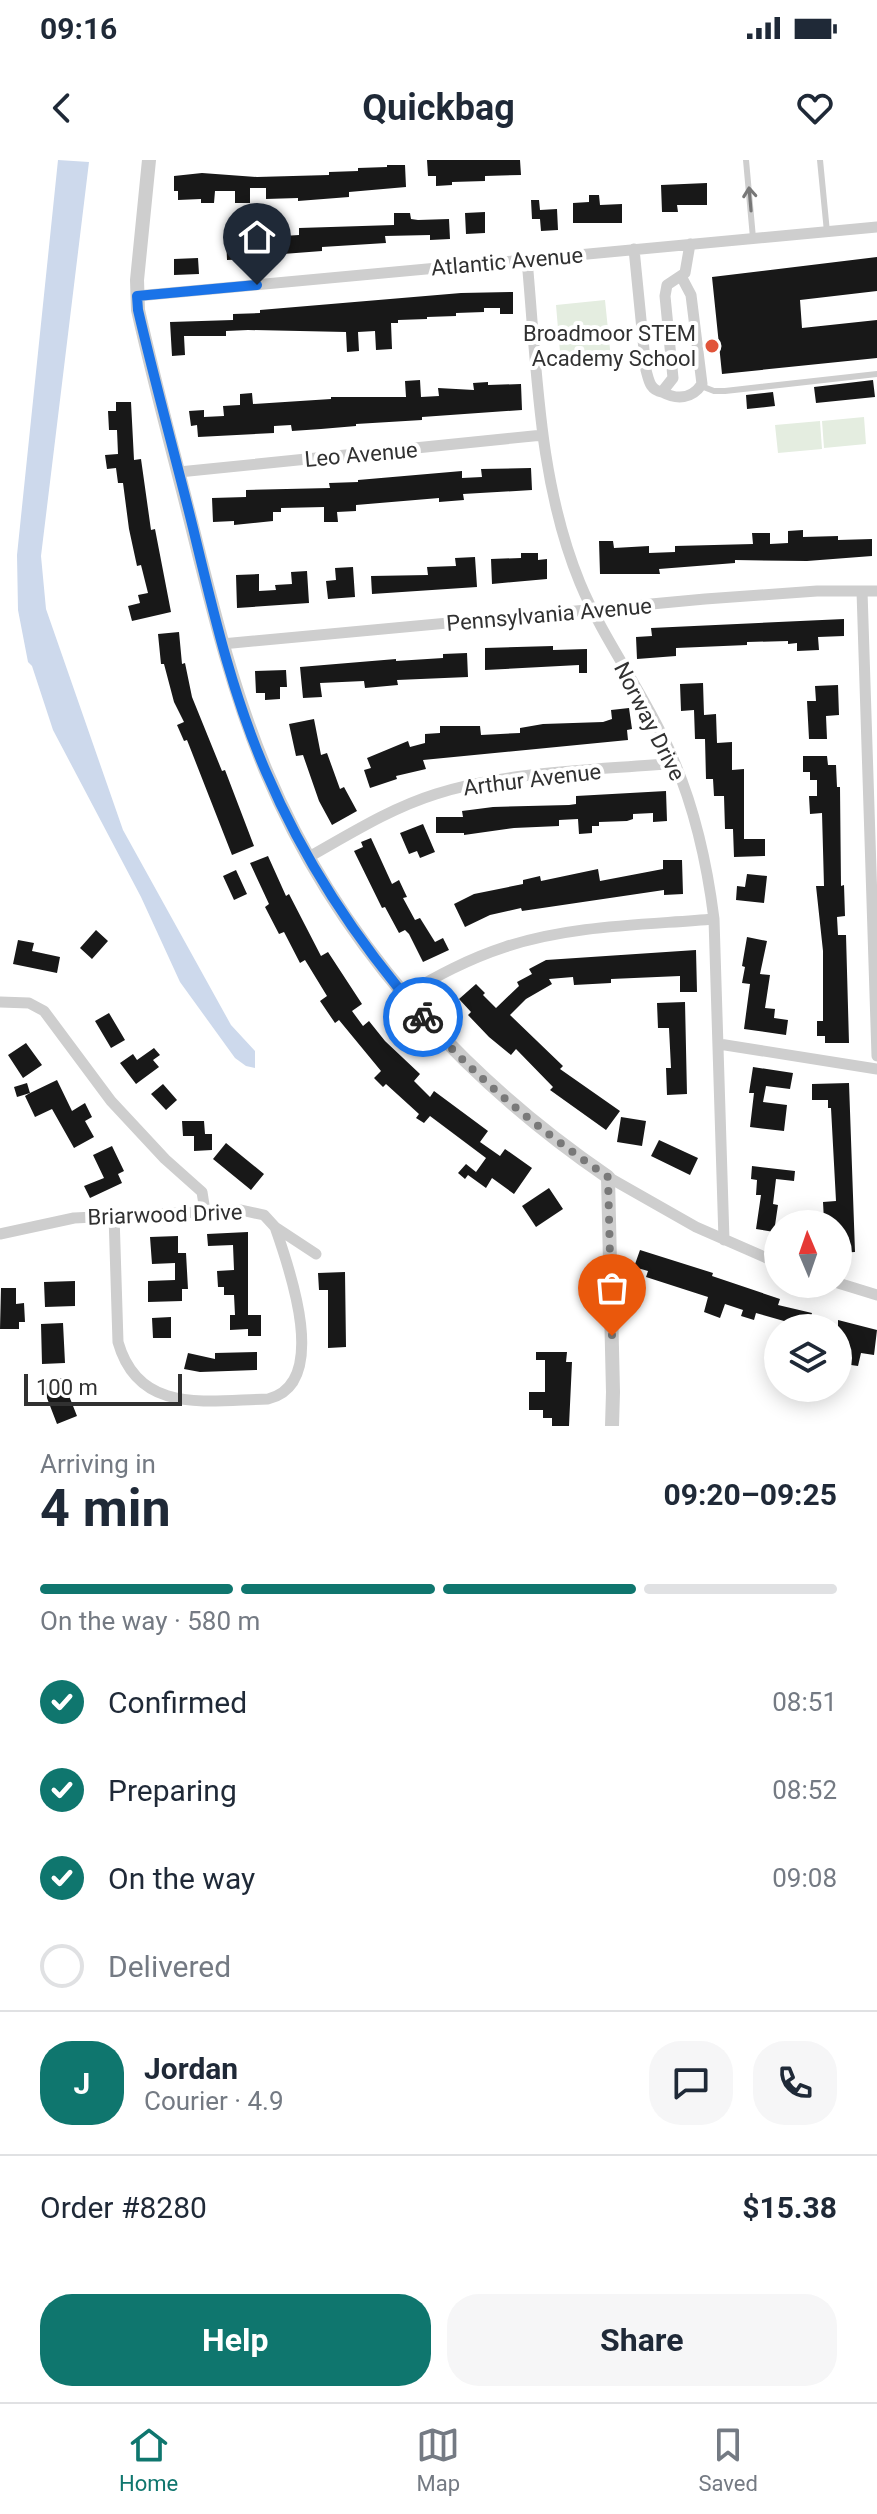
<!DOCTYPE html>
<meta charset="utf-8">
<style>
body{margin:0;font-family:Roboto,sans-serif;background:#f6f6f7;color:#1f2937;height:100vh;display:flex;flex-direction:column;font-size:30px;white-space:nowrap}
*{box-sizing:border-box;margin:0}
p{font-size:26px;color:#747a83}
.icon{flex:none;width:44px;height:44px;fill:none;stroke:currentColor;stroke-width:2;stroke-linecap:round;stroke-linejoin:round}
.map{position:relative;height:1266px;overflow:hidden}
.drawer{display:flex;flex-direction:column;background:#fff;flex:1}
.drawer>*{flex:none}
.needle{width:52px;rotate:358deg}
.tools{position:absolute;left:764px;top:1050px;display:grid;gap:16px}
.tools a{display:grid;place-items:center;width:88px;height:88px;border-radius:50%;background:#fff;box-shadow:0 4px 20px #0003;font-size:40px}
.scale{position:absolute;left:24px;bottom:20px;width:158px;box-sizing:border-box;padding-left:8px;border:4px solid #313131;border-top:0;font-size:22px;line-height:28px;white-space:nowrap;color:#313131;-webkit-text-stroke:6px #fff;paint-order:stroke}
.pin{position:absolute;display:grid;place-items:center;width:68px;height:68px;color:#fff;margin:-82px -34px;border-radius:50% 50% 50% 0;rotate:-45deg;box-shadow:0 0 8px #0007}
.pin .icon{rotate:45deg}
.courier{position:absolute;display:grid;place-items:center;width:80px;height:80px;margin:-40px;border:6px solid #1a73e8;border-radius:50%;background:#fff;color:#222;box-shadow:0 2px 10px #0007}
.head em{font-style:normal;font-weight:700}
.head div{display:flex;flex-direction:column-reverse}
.head{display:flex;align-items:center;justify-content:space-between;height:136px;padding:0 40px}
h1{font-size:52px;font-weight:700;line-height:60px}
.bar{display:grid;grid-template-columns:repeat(4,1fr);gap:12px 8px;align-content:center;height:96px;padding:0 40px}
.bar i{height:10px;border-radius:6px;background:#e0e1e3}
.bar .selected{background:#0f766e}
.bar p{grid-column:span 4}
.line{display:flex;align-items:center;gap:20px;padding:0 40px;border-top:2px solid #e0e1e3}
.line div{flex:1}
.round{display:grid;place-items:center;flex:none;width:84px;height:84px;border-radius:32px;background:#f6f6f7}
ol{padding:0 40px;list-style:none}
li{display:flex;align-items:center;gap:24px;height:88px}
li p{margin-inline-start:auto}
li .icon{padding:8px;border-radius:50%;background:#0f766e;color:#fff;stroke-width:4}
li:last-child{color:#747a83}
li i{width:44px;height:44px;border:4px solid #e0e1e3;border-radius:50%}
.cta{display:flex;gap:16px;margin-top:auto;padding:16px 40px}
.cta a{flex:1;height:92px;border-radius:32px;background:#0f766e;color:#fff;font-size:32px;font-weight:700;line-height:92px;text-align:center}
.cta a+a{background:#f6f6f7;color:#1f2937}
.status{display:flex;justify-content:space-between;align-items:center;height:56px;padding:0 40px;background:#fff;direction:ltr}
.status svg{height:22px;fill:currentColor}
header{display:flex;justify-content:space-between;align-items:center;height:104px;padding:0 40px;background:#fff;font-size:36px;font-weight:700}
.menu{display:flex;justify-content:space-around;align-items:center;height:112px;border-top:2px solid #e0e1e3;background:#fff;font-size:22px;color:#747a83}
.menu a{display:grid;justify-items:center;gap:4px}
.menu .selected{color:#0f766e}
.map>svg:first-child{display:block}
.green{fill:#e4ede0}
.water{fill:#cdd9ec}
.building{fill:#181818}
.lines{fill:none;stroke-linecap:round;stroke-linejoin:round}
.service{stroke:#cecece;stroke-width:6}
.minor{stroke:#cecece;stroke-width:11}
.tertiary{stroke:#cecece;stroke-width:14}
.oneway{stroke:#787878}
.done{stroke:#797979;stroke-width:8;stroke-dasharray:0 14.4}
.route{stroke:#1a73e8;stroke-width:10}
.poi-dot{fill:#e1543a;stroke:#fff;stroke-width:3}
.labels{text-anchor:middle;stroke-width:8;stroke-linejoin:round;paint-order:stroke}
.street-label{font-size:22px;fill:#313131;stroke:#fff}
.poi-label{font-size:22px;fill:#313131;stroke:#fff;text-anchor:end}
</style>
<div class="status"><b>09:16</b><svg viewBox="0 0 49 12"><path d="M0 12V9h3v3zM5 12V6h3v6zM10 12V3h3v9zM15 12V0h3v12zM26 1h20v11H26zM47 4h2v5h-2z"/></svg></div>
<header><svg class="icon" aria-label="back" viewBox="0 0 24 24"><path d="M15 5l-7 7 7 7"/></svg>Quickbag<svg class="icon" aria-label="heart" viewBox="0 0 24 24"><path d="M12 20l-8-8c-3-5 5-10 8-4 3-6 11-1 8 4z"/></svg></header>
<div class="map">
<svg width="877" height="1266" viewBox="0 0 877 1266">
<rect width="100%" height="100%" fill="#fff"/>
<path class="green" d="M605 140 611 199 561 204 556 145Z
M864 257 866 284 824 288 822 261Z
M820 261 822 289 778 293 775 265Z"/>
<path class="water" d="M58 0 89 2 41 396 46 449 123 670 231 865 255 891V908L246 906 235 898 180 822 141 737 53 570 32 506 28 502 18 450 17 395Z"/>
<path class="building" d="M427 0H520L521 15 485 16V21L452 22V25L436 26V16H428Z
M387 5H405L406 27 349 32V37L298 41V38L266 39V28H250V43H235V31H215L214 43H201V39L178 40V31H174V16L202 13 257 17 329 15V12L358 11V8L387 7Z
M707 23V45H677L678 52H662L661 25Z
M589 35H599L600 45 622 44V63H573V43L589 42Z
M531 40H539L540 50 557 49 558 70 541 71 540 59H532Z
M485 52V73L466 74 465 53Z
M394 53H410L411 59 418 60 449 59 450 79 430 80V75L385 76 386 83 322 87V91L283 94H264V84H247L248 99 227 100 226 76 256 75V68H283V76L299 75V68L394 65Z
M877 97V131L800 140 802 168 877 160V198L722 214 712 117Z
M198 98 199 114 174 115V99Z
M513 132V154H500V148H484V152L456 153V156L427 157V159L398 160V163H391L392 189 376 190 375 171 358 172 359 191 347 192 346 172 248 170 226 171V176H184L185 195 172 196 170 162 233 160V154L260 153V150L461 133Z
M420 220 421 237 439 236 438 228 474 230 473 223 488 222V225L521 224 522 250 422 257V260L356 264V266L321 269 292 271 291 265 274 266V273L198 277 197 265 191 266 189 251 204 250V257L224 256 223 246 240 245V234L252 233 253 244 331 239V237H406L405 221Z
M873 220 875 237 816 243 814 227Z
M773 232 775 246 747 249 746 235Z
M116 242H131L134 300 141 299 151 370 155 369 171 452 132 461 128 446 140 443 138 435 148 433 141 405 137 406 129 369 123 323H118L116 308 107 309 105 295 118 294 117 270H109L108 251H116Z
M531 308 532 330 463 334 464 340 439 342V338L356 345V351L337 352 338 362H324V347L281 348V352H273V361L234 365V361L213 362 212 338 246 337V330L330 328 329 323 358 322V320L462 311V318L482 317 481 309Z
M803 370V377L838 376V380L872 379V396L807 401 735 400V403L659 409 660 414H600L599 381H613L614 388 649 386V393L675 392V386L753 384 752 373H770V384L788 383V371Z
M521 393H538V400L547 399V419L492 424 491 399 521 398Z
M475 397 477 427 372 434 371 416 428 415 427 407 456 406 455 398Z
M353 407 355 437 328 439 326 421 336 420 335 408Z
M307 411 309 443 237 448 236 415 259 414V431L276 430 275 425 292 424 291 412Z
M844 459V476L818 477 819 490 797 491V483L788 484V481L747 482V485L676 488V496L637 499 636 477 652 476 651 468Z
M179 472 182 504 185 503 192 537 222 611 225 610 254 686 232 695 187 580 184 581 177 565 184 562 174 542 164 504H161L158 474Z
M553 486V490L587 489V513H579V505L485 510V488Z
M467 493 468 517 397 520 398 525 365 528 364 521 320 523 322 537 303 538 300 507 396 499V501L443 498V494Z
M286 510 287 527H280V539L265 540V533H256L255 511Z
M703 523 704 555 716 554 717 583 732 582V610L744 609V679H765V696L734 697 733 669H725L724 636H714L713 619H706L705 579H695L694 550 681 551 680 524Z
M838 525 839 555 826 556 827 579H809L807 541H816L815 526Z
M629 548 632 569 627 570 628 580 423 600 426 609 396 616 397 619 370 628 364 610 371 608 367 598 408 581 410 587 425 583V574L440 573V566H480L481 575 520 573V568L543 564 603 562 612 559 611 550Z
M314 559 321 595 327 593 340 629 344 627 357 651 332 665 319 641 303 595 296 596 289 564Z
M803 596H827L828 605H836L837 627H840L841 726 844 725 845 756 837 757 838 775H846L849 883H825V876H817V861H823V791L816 726H824L822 653 810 654 809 636H817V620H810V612H803Z
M666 631 667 661 653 662V653L633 654V659L627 661 599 662V666H592V673L579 674 578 659 559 660V666L514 668 464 675V673H436V657H463L462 651 493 647 569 645 576 644V636Z
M423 664 435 692 420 698 417 691 409 694 400 673Z
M371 678 392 724 399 720 407 737 403 738 415 760 420 758 435 782 443 778 449 790 423 802 409 774 405 770 399 773 385 747 382 748 354 691 363 687 361 682Z
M268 696 286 736 289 734 321 796 328 792 362 844 352 851 363 866 369 861 385 881 420 914 414 921 430 937 434 931 488 971 480 982 500 996 505 989 532 1008 514 1034 492 1018 486 1028 468 1015 465 1019 458 1013 466 1004 476 1012 486 998 430 956 424 963 416 958 419 954 386 924 383 927 374 918 381 911 339 860 335 863 320 841 327 836 305 800 300 803 284 772 279 774 265 747 269 744 250 703Z
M663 700H682L683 734 664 735V730L522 751 521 748 490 755 465 767 454 744 474 734 523 724V720L540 716 541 721 598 709 600 721 663 709Z
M236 710 247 734 234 740 223 716Z
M747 714 767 716 764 743 736 740 737 726 745 727Z
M96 770 108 781 92 799 80 788Z
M747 777 767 781 760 814 770 815 765 848 775 849 774 858 788 860 786 875 744 869 750 824 742 823 745 807 742 806Z
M18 780 34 783 32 791 60 797 57 813 13 804Z
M696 790 697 832H680V816L611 819V823L574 825 573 817 549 819 552 824 526 839 510 855 563 906 560 909 620 951 606 970 550 930 553 927 516 889 511 895 489 877 468 855 471 852 459 839 476 824 485 833 483 835 496 848 519 826 517 822 532 814 529 809 546 800Z
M685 842 687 934 667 935 666 908H671L669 868H658L657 843Z
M109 853 125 880 111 888 95 861Z
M26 883 42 905 23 918 8 895Z
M154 888 160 895 153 900 159 907 136 924 120 903 133 894 137 900Z
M753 907 793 913 790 929 766 926 763 942 787 945 784 971 750 967 754 933H749Z
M57 920 72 951 85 943 92 957 85 961 94 977 74 988 52 949 35 957 25 936 30 933 17 937 14 927 27 923 30 933Z
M849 923 855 1092 838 1093V1064H832L831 1060 824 1061 823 1042 836 1041 831 948H828V940H812V924Z
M163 924 177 940 166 950 151 934Z
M621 957 646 961 642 986 617 982Z
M182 961H204L205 974H212V990L194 991V976H183Z
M659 980 698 998 690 1015 651 996Z
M226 983 264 1014 251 1030 213 999Z
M112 986 124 1011 118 1014 122 1023 90 1038 84 1026 104 1018 93 995Z
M752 1006 795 1011 794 1021 776 1019 773 1044 778 1045 774 1072 756 1069 761 1035H756L757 1020 751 1019Z
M549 1028 563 1049 536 1067 522 1046Z
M248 1072V1155H261V1176H248V1169L230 1170V1155H235L234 1135H224V1127H218L217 1111 234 1110 233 1085 208 1086 207 1074Z
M178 1076V1093H186L188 1129H182V1141L148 1142V1121L175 1120V1103L152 1104 150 1077Z
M640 1090 713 1113 712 1116 780 1139 778 1145 812 1153 808 1168H790L791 1163 756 1153 754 1160 741 1156 743 1150 725 1144 720 1158 704 1152 708 1137 646 1117 648 1111 634 1107Z
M345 1112 346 1187 328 1188V1130H319L318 1113Z
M75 1121V1146L45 1147 44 1122Z
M1 1128H16V1144L24 1143 25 1162H19V1169H0Z
M171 1157V1178H153L152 1158Z
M838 1160 877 1170 874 1195 861 1193 858 1206 844 1204 846 1191 838 1189Z
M63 1163 65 1203 42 1204 41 1164Z
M257 1192V1210L200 1212 184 1209 188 1193 215 1199V1193Z
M536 1192H567L566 1202H572L569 1266H552V1258H543V1250H529V1232H545V1200H536Z
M62 1218 77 1256 57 1264 42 1225Z"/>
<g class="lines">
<path class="service" d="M746 0 753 78
M820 0 827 72
M701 226 714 231H725L877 214"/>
<path class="minor" d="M634 89 646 210C649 221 650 230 662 232L673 218 665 136 667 125 685 113 690 84
M527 100C537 208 538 321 580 423 602 476 636 522 661 573 691 631 706 695 714 759L724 1080
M137 136 877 67
M662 232C677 240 692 239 702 224L691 135 681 116
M179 312 543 275
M862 431 877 896
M222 484 705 439 817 431H877
M309 697C350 674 391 648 436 634 507 611 600 610 675 603
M404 835C437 816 468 799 505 787 571 765 645 765 714 759
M0 842 29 843 44 851 111 941 165 999 202 1032 205 1051
M719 884 877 909
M608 1017 696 1067 778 1103
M114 1055 118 1182C139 1256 209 1240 268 1239 331 1224 289 1107 275 1067
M0 1074 74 1058 241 1050 264 1055 275 1067 316 1094
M838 1123 877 1135"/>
<path class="tertiary" d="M149 0 137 120 138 150C154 221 173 291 191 362 212 446 232 530 266 611 336 778 460 916 608 1017L613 1232 612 1266"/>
</g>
<defs><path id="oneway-shaft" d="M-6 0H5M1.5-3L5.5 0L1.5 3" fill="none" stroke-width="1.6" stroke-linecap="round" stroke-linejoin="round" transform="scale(2)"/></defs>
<use class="oneway" href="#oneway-shaft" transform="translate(750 39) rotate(-95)"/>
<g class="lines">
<path class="done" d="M423 857C476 919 541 971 608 1017L612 1176"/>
<path class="route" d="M257 125 137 136 138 150C155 223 175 295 193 368 213 451 232 534 266 612 304 701 359 784 423 857"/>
</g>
<circle class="poi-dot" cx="712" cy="186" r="8"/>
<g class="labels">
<g class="street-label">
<text transform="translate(507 101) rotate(-5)" y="8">Atlantic Avenue</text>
<text transform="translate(361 294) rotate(-5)" y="8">Leo Avenue</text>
<text transform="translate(549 454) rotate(-5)" y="8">Pennsylvania Avenue</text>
<text transform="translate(650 561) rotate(63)" y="8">Norway Drive</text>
<text transform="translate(532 619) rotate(-7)" y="8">Arthur Avenue</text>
<text transform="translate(165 1054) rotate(-2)" y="8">Briarwood Drive</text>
</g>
<g class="poi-label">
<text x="696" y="181">Broadmoor STEM<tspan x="696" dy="25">Academy School</tspan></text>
</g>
</g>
</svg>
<div class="tools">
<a><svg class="needle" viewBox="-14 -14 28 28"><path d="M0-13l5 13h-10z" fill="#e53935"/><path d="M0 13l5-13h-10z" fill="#747a83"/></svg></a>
<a><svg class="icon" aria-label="layers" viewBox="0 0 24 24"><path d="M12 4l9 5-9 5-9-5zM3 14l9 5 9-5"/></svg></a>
</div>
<div class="scale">100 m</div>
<div class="pin" style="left:612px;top:1176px;background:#ea580c"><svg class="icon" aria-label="bag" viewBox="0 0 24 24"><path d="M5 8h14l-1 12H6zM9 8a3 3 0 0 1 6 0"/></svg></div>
<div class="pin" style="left:257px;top:125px;background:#1f2937"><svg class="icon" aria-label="home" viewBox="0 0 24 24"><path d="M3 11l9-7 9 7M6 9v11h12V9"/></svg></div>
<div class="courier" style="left:423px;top:857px"><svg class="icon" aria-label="bike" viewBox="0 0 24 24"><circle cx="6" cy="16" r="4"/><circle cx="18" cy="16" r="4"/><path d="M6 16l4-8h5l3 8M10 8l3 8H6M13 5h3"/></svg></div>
</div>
<section class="drawer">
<div class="head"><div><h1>4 min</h1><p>Arriving in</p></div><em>09:20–09:25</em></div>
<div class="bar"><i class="selected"></i><i class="selected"></i><i class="selected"></i><i></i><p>On the way · 580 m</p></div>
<ol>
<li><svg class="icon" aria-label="check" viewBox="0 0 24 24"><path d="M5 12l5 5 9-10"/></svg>Confirmed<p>08:51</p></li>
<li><svg class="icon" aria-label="check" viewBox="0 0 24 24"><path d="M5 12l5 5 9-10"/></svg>Preparing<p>08:52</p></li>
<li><svg class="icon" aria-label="check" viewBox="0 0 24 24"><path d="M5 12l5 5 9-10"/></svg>On the way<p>09:08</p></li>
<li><i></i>Delivered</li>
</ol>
<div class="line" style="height:144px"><b class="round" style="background:#0f766e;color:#fff">J</b><div><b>Jordan</b><p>Courier · 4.9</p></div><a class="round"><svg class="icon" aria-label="chat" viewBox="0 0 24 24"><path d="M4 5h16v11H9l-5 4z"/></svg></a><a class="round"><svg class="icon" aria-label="phone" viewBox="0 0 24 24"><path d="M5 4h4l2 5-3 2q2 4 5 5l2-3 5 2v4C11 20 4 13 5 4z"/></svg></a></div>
<div class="line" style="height:104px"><div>Order #8280</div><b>$15.38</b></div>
<div class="cta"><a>Help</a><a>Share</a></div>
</section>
<nav class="menu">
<a class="selected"><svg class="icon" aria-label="home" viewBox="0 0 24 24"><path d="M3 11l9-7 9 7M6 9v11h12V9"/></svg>Home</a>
<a><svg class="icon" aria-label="map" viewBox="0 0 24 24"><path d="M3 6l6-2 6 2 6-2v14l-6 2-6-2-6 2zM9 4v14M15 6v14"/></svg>Map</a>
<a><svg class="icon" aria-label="saved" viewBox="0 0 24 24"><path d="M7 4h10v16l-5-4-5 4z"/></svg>Saved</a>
</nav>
